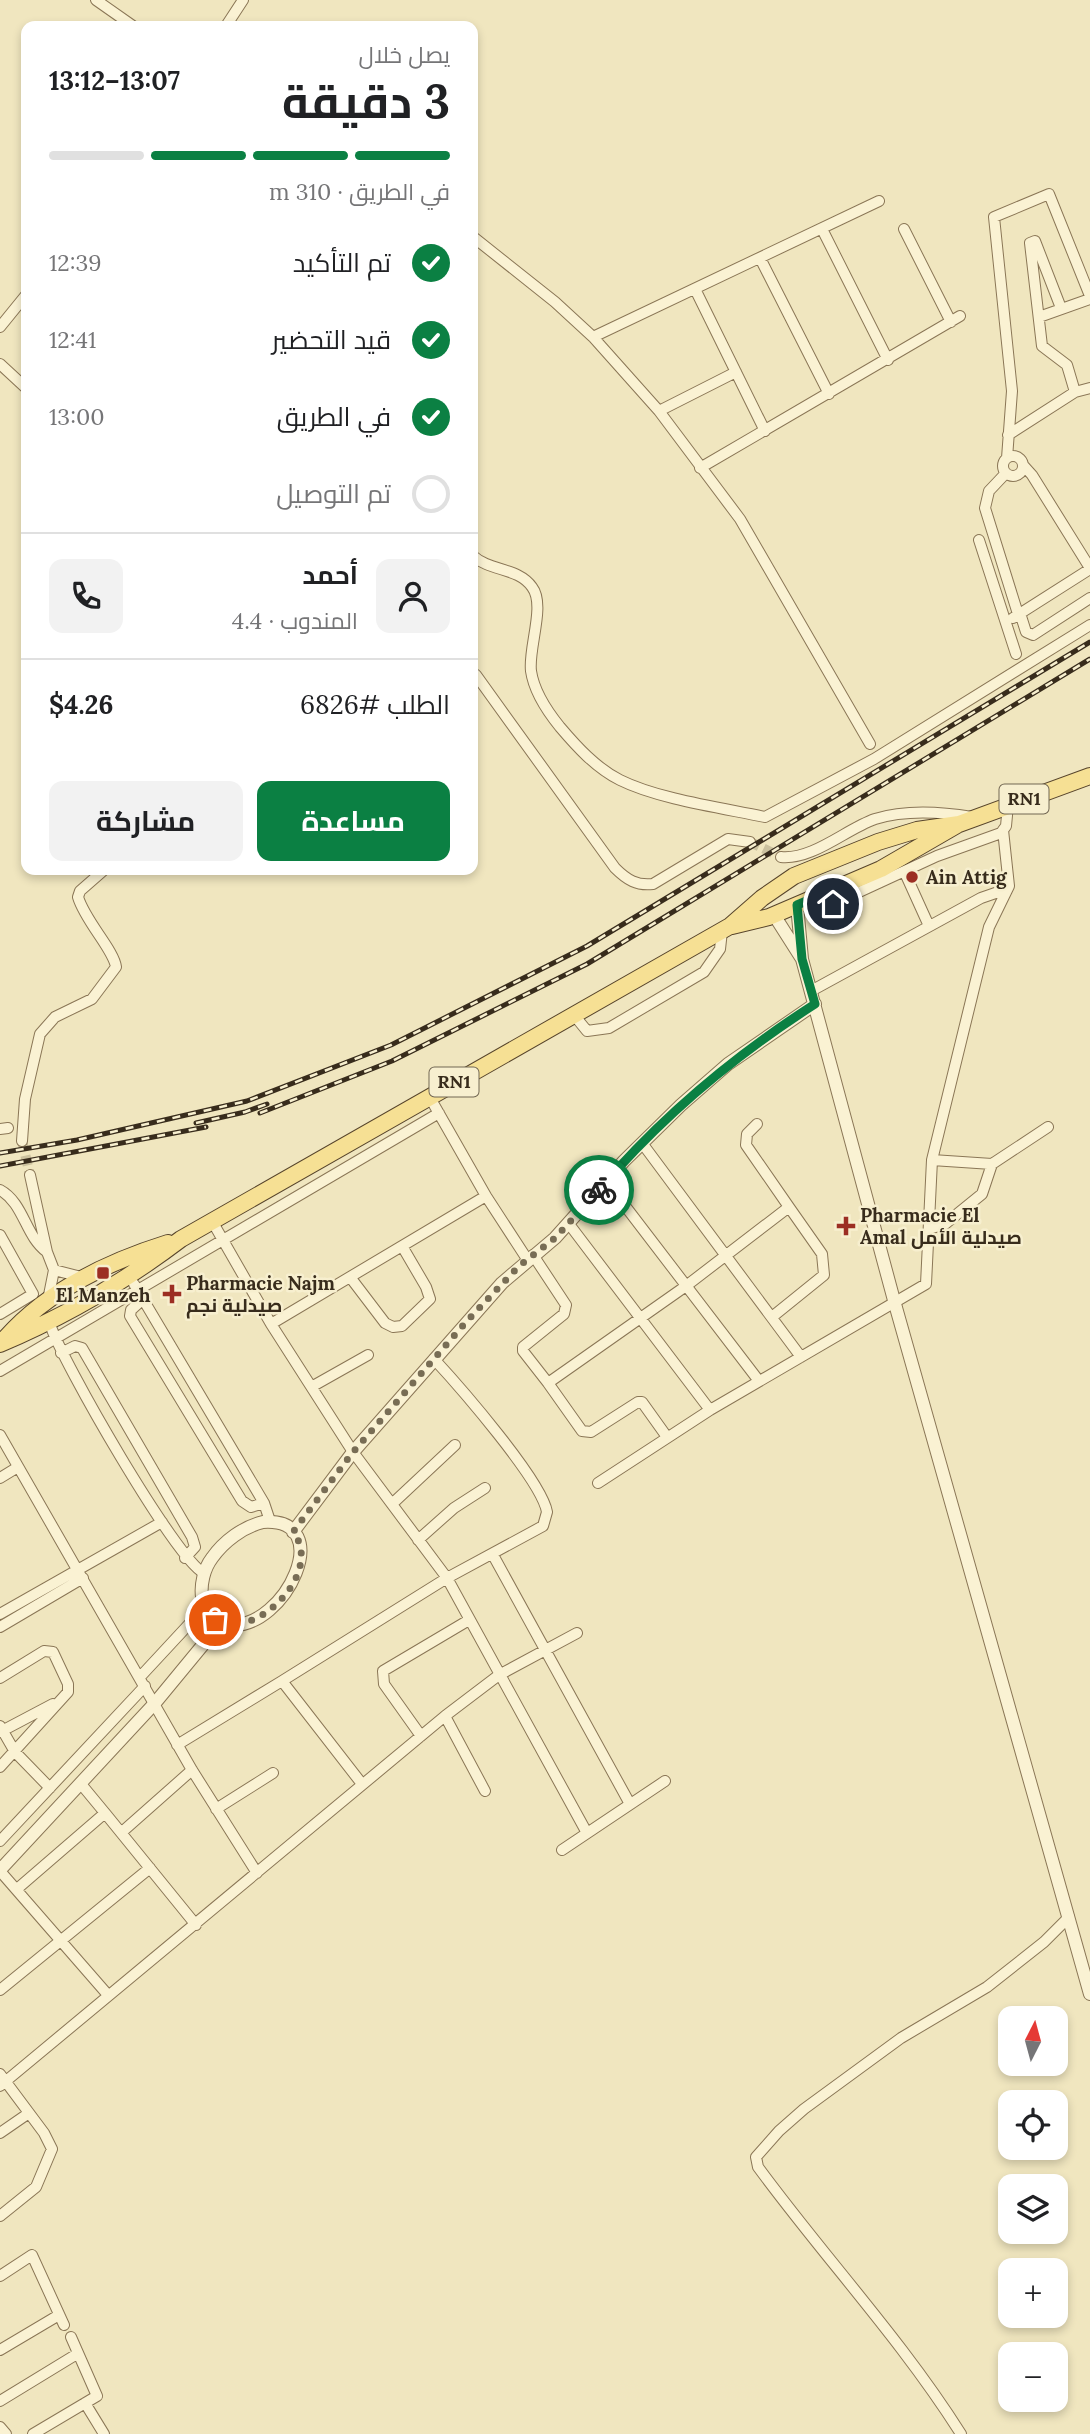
<!DOCTYPE html>
<html lang="ar">
<meta charset="utf-8">
<style>
body{margin:0;font-family:Lora,Cairo,serif;background:#f2f2f2;color:#202124;direction:rtl;height:100vh;display:flex;flex-direction:column;font-size:26px;white-space:nowrap}
*{box-sizing:border-box;margin:0}
p{font-size:23px;color:#757577}
.icon{flex:none;width:38px;height:38px;fill:none;stroke:currentColor;stroke-width:2;stroke-linecap:round;stroke-linejoin:round}
.map{position:relative;flex:1;overflow:hidden;direction:ltr}
.drawer{position:absolute;left:21px;top:21px;width:457px;height:854px;display:flex;flex-direction:column;background:#fff;border-radius:14px;box-shadow:0 4px 10px #0003;direction:rtl}
.drawer>*{flex:none}
.needle{width:46px;rotate:6deg}
.buttons{position:absolute;left:998px;top:2006px;display:grid;gap:14px}
.buttons a{display:grid;place-items:center;width:70px;height:70px;border-radius:14px;background:#fff;box-shadow:0 4px 10px #0003;font-size:35px}
.pin{position:absolute;display:grid;place-items:center;width:60px;height:60px;color:#fff;margin:-30px;border:4px solid #fff;border-radius:50%;box-shadow:0 2px 7px #0007}
.courier{position:absolute;display:grid;place-items:center;width:70px;height:70px;margin:-35px;border:5px solid #0b8043;border-radius:50%;background:#fff;color:#222;box-shadow:0 2px 9px #0007}
.summary em{font-style:normal;font-weight:700}
.summary div{display:flex;flex-direction:column-reverse}
.summary{display:flex;align-items:center;justify-content:space-between;height:119px;padding:0 28px}
h1{font-size:46px;font-weight:700;line-height:52px}
.bar{display:grid;grid-template-columns:repeat(4,1fr);gap:10px 7px;align-content:center;height:84px;padding:0 28px}
.bar i{height:9px;border-radius:5px;background:#e0e0e0}
.bar .active{background:#0b8043}
.bar p{grid-column:span 4}
.line{display:flex;align-items:center;gap:18px;padding:0 28px;border-top:2px solid #e0e0e0}
.line div{flex:1}
.round{display:grid;place-items:center;flex:none;width:74px;height:74px;border-radius:14px;background:#f2f2f2}
ol{padding:0 28px;list-style:none}
li{display:flex;align-items:center;gap:21px;height:77px}
li p{margin-inline-start:auto}
li .icon{padding:7px;border-radius:50%;background:#0b8043;color:#fff;stroke-width:4}
li:last-child{color:#757577}
li i{width:38px;height:38px;border:4px solid #e0e0e0;border-radius:50%}
.action{display:flex;gap:14px;margin-top:auto;padding:14px 28px}
.action a{flex:1;height:80px;border-radius:14px;background:#0b8043;color:#fff;font-size:28px;font-weight:700;line-height:80px;text-align:center}
.action a+a{background:#f2f2f2;color:#202124}
.map>svg:first-child{display:block}
.lines{fill:none;stroke-linecap:round;stroke-linejoin:round}
.minor-tunnel{stroke:#cbc19e;stroke-width:10;stroke-dasharray:10 5;stroke-linecap:butt}
.minor-casing{stroke:#8a7656;stroke-width:12}
.tertiary-casing{stroke:#8a7656;stroke-width:14}
.primary-casing{stroke:#57442b;stroke-width:18}
.minor{stroke:#faf2d3;stroke-width:10}
.tertiary{stroke:#faf2d3;stroke-width:12}
.primary{stroke:#f6e094;stroke-width:16}
.rail-casing{stroke:#382c1c;stroke-width:5}
.rail{stroke:#f7efcf;stroke-width:2.5;stroke-dasharray:8;stroke-linecap:butt}
.done{stroke:#786d55;stroke-width:7;stroke-dasharray:0 12.6}
.route{stroke:#0b8043;stroke-width:9}
.poi-dot{fill:#9c2e23;stroke:#f7efcf;stroke-width:2.5}
.labels{text-anchor:middle;stroke-width:5;stroke-linejoin:round;paint-order:stroke}
.shield{fill:#f7efcf;stroke:#716652;stroke-width:2}
.shield-label{font-size:18px;font-weight:bold;fill:#382c1c}
.poi-label{font-size:19px;font-weight:bold;fill:#382c1c;stroke:#f7efcf;text-anchor:start}
</style>
<div class="map">
<svg width="1090" height="2434" viewBox="0 0 1090 2434">
<rect width="100%" height="100%" fill="#f0e6bf"/>
<g class="lines">
<path class="minor-tunnel" d="M750 842 781 857
M22 1141 30 1175"/>
<g class="minor-casing">
<path id="minor" d="M96 0 133 26
M226 26 243 0
M822 229 888 360
M904 229 951 322
M472 236 555 302 593 337 659 411 740 519 870 744
M760 258 829 394
M695 289 765 431
M1061 308 1035 241 1030 243 1042 346 1067 365 1075 392
M1039 317 1090 299
M0 327 26 295
M593 337 879 201
M0 364 26 388
M659 411 736 372
M1008 435 1075 392 1090 388
M1003 466a10 10 0 1 1 20 0a10 10 0 1 1-20 0Z
M1007 458 1012 391 994 217 1049 194 1090 296
M1023 465 1032 475 1090 568
M700 468 960 316
M1006 473 989 491 985 508 1018 614
M979 540 1016 654
M472 555C490 572 518 567 532 587 546 605 528 648 531 671 534 692 547 711 560 727 577 747 596 768 620 780 658 799 722 808 765 817L874 759 1090 625
M1020 613 1026 632 1033 635 1090 598
M1013 618 1090 569
M472 677 476 675 615 868C627 880 637 886 653 884L728 839 750 842
M781 857C813 860 846 829 875 819 904 810 942 812 972 817
M905 873 929 926
M816 897 825 904H833L937 856 1001 833 1006 826 1008 805
M811 991 981 898 1007 889
M574 1015 587 1031 609 1028 704 972 720 949 722 931
M429 1096 486 1196 527 1259
M0 1129 8 1128
M22 1141 25 1099 40 1034 55 1017 92 999 116 967C114 950 85 921 78 897L80 891 104 870
M642 1143 801 1357
M932 1160 992 1164 1048 1127
M30 1175 47 1252 54 1270 85 1278
M606 1181 759 1381
M0 1190C24 1203 25 1236 47 1252
M212 1221 271 1324 353 1452 447 1578 587 1833
M569 1224 710 1410
M929 1229 945 1224 982 1194 992 1164
M0 1235 33 1294 0 1314
M533 1255 566 1305 564 1314 523 1347V1351L548 1383 686 1286 789 1207 746 1145 747 1134 757 1124
M350 1277 385 1323 393 1327 402 1326 430 1299 426 1287 402 1246
M134 1284 264 1503 270 1521
M143 1299 131 1310 130 1316 242 1501 251 1507 264 1503
M48 1300 54 1270
M772 1317 824 1275 822 1254 789 1207
M50 1324C61 1360 177 1561 204 1573
M271 1324 486 1196
M61 1353 75 1346 82 1348 192 1537 195 1547 185 1558
M0 1371 439 1113
M548 1383 582 1431 591 1432 638 1402H642L667 1437
M313 1386 368 1355
M0 1435 192 1770 257 1873
M0 1478 18 1467
M598 1483 710 1410 926 1284 932 1160 989 927 1009 886 1003 830
M392 1504 455 1445
M418 1540 454 1508 485 1488
M493 1555 630 1804
M0 1614 162 1522
M0 1627 83 1578
M140 1677 204 1608
M0 1678 44 1651 53 1652 68 1684V1692L0 1767
M282 1681 447 1578 543 1526 547 1512C542 1481 459 1386 434 1359
M445 1716 485 1791
M0 1726 15 1752 50 1788
M0 1732 53 1704
M421 1736 384 1684 383 1671 469 1620
M177 1745 282 1681 362 1784
M81 1784 105 1813
M216 1809 273 1773
M122 1832 192 1770
M0 1841 145 1686
M562 1850 665 1781
M0 1871 108 1995
M17 1889 105 1813 196 1925
M0 1990 150 1868
M0 2074 44 2133 52 2149 36 2187 0 2216
M0 2086 445 1716 499 1675 577 1633
M0 2133 29 2113
M0 2276 32 2255 64 2325
M0 2350 59 2315
M0 2401 77 2354
M85 2403 104 2434
M0 2427 6 2434
M33 2434 97 2396 71 2337
M961 2434C901 2339 824 2257 758 2167L756 2157 779 2131 804 2109 901 2038 987 1987 1044 1942 1069 1917"/>
</g>
<g class="tertiary-casing">
<path id="tertiary" d="M797 905 802 959 895 1304 1090 1994
M774 915 802 959
M263 1522C338 1517 286 1629 230 1625 196 1623 196 1579 212 1558 224 1541 243 1527 263 1522Z
M293 1532 353 1452 502 1283 555 1238 624 1161 681 1105 728 1064 815 1004
M0 1870 155 1703 221 1623"/>
</g>
<g class="primary-casing">
<path id="primary" d="M732 926 769 917 881 869 957 825
M3 1341C45 1292 107 1262 168 1243
M0 1344C66 1316 123 1283 181 1239L730 926 762 898 794 876 878 842 917 830 959 824 1090 776"/>
</g>
<use href="#minor" class="minor"/>
<use href="#tertiary" class="tertiary"/>
<use href="#primary" class="primary"/>
<g class="rail-casing">
<path id="rail" d="M260 1113 392 1061 587 964 1090 659
M196 1123 245 1112 267 1104
M0 1153 77 1140 247 1101 391 1045 587 946 1090 642
M0 1166 206 1127"/>
</g>
<use href="#rail" class="rail"/>
</g>
<g class="lines">
<path class="done" d="M215 1620C257 1642 325 1571 293 1532L353 1452 467 1321 519 1266 555 1238 599 1190"/>
<path class="route" d="M599 1190C662 1116 734 1056 815 1004L802 959 797 905 816 897 825 904H833"/>
</g>
<g class="poi-dot">
<circle cx="912" cy="877" r="7"/>
<path d="M842.5 1215.5h7v7h7v7h-7v7h-7v-7h-7v-7h7z"/>
<rect x="96" y="1266" width="14" height="14" rx="3.5"/>
<path d="M168.5 1283.5h7v7h7v7h-7v7h-7v-7h-7v-7h7z"/>
</g>
<g class="labels">
<g class="shield">
<rect x="999.5" y="784.5" width="49" height="29" rx="5"/>
<rect x="429.5" y="1067.5" width="49" height="29" rx="5"/>
</g>
<g class="shield-label">
<text x="1024" y="805">RN1</text>
<text x="454" y="1088">RN1</text>
</g>
<g class="poi-label">
<text x="926" y="884">Ain Attig</text>
<text x="860" y="1222">Pharmacie El<tspan x="860" dy="22">Amal صيدلية الأمل</tspan></text>
<text x="186" y="1290">Pharmacie Najm<tspan x="186" dy="22">صيدلية نجم</tspan></text>
<text x="103" y="1302" text-anchor="middle">El Manzeh</text>
</g>
</g>
</svg>
<div class="buttons">
<a><svg class="needle" viewBox="-14 -14 28 28"><path d="M0-13l5 13h-10z" fill="#e53935"/><path d="M0 13l5-13h-10z" fill="#757577"/></svg></a>
<a><svg class="icon" aria-label="locate" viewBox="0 0 24 24"><circle cx="12" cy="12" r="6"/><path d="M12 2v4M12 18v4M2 12h4M18 12h4"/></svg></a>
<a><svg class="icon" aria-label="layers" viewBox="0 0 24 24"><path d="M12 4l9 5-9 5-9-5zM3 14l9 5 9-5"/></svg></a>
<a>+</a>
<a>−</a>
</div>
<div class="pin" style="left:215px;top:1620px;background:#ea580c"><svg class="icon" aria-label="bag" viewBox="0 0 24 24"><path d="M5 8h14l-1 12H6zM9 8a3 3 0 0 1 6 0"/></svg></div>
<div class="pin" style="left:833px;top:904px;background:#1f2937"><svg class="icon" aria-label="home" viewBox="0 0 24 24"><path d="M3 11l9-7 9 7M6 9v11h12V9"/></svg></div>
<div class="courier" style="left:599px;top:1190px"><svg class="icon" aria-label="bike" viewBox="0 0 24 24"><circle cx="6" cy="16" r="4"/><circle cx="18" cy="16" r="4"/><path d="M6 16l4-8h5l3 8M10 8l3 8H6M13 5h3"/></svg></div>
<section class="drawer">
<div class="summary"><div><h1>3 دقيقة</h1><p>يصل خلال</p></div><em>13:07–13:12</em></div>
<div class="bar"><i class="active"></i><i class="active"></i><i class="active"></i><i></i><p>في الطريق · 310 m</p></div>
<ol>
<li><svg class="icon" aria-label="check" viewBox="0 0 24 24"><path d="M5 12l5 5 9-10"/></svg>تم التأكيد<p>12:39</p></li>
<li><svg class="icon" aria-label="check" viewBox="0 0 24 24"><path d="M5 12l5 5 9-10"/></svg>قيد التحضير<p>12:41</p></li>
<li><svg class="icon" aria-label="check" viewBox="0 0 24 24"><path d="M5 12l5 5 9-10"/></svg>في الطريق<p>13:00</p></li>
<li><i></i>تم التوصيل</li>
</ol>
<div class="line" style="height:126px"><a class="round"><svg class="icon" aria-label="person" viewBox="0 0 24 24"><circle cx="12" cy="8" r="4"/><path d="M4 21q1-7 8-7t8 7"/></svg></a><div><b>أحمد</b><p>المندوب · 4.4</p></div><a class="round"><svg class="icon" aria-label="phone" viewBox="0 0 24 24"><path d="M5 4h4l2 5-3 2q2 4 5 5l2-3 5 2v4C11 20 4 13 5 4z"/></svg></a></div>
<div class="line" style="height:91px"><div>الطلب #6826</div><b>$4.26</b></div>
<div class="action"><a>مساعدة</a><a>مشاركة</a></div>
</section>
</div>
